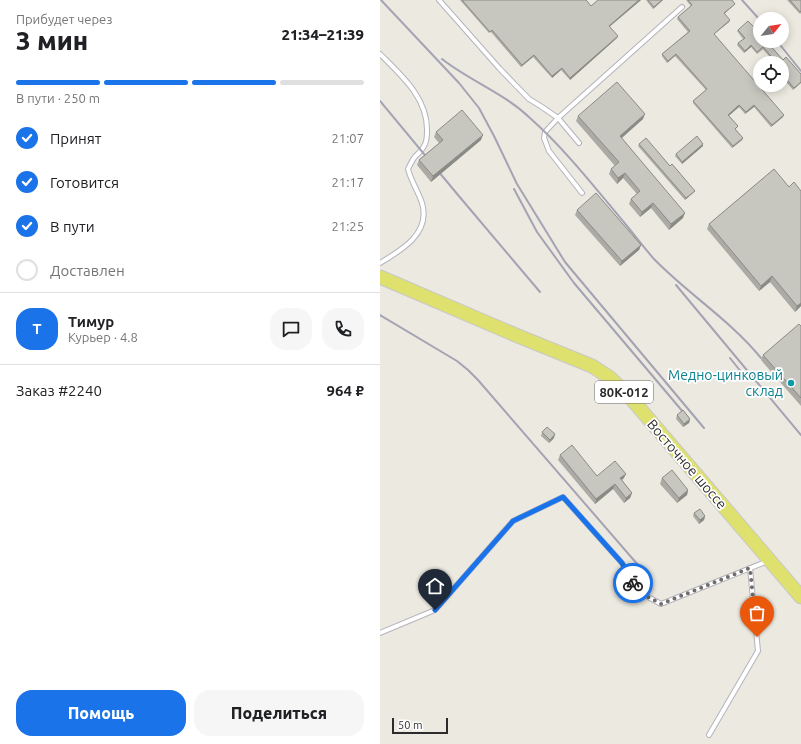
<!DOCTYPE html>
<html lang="ru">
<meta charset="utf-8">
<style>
body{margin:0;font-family:Ubuntu,sans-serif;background:#f6f6f6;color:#202124;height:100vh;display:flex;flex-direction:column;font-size:15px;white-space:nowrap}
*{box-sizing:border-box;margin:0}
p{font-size:13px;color:#757577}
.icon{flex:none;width:22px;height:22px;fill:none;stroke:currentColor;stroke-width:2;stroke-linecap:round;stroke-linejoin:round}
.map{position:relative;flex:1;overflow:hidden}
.panel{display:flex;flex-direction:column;background:#fff;width:380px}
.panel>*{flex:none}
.needle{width:26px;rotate:60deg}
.buttons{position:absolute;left:373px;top:12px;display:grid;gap:8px}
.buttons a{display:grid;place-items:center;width:36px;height:36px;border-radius:50%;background:#fff;box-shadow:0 2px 10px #0003;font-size:20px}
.scale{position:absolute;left:12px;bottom:10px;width:56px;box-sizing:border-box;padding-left:4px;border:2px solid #2c2c2c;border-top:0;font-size:11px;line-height:14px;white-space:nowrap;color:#2c2c2c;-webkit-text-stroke:3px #fff;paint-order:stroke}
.pin{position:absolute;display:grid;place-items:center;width:34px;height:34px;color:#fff;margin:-41px -17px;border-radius:50% 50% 50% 0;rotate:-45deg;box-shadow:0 0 4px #0007}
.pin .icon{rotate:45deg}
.courier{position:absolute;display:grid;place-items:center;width:40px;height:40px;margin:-20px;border:3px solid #1a73e8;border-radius:50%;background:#fff;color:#222;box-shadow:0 1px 5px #0007}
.head em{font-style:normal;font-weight:800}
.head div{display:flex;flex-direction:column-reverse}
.head{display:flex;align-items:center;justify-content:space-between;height:68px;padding:0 16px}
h1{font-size:26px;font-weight:800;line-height:30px}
.bar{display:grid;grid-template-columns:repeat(4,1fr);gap:6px 4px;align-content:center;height:48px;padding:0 16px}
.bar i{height:5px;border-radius:3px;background:#e0e0e0}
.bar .current{background:#1a73e8}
.bar p{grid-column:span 4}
.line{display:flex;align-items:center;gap:10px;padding:0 16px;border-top:1px solid #e0e0e0}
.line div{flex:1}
.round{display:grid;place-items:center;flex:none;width:42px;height:42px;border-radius:16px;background:#f6f6f6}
ol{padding:0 16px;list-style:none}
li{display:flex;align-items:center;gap:12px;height:44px}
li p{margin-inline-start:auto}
li .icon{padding:4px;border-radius:50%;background:#1a73e8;color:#fff;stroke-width:4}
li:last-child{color:#757577}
li i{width:22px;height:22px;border:2px solid #e0e0e0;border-radius:50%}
.button{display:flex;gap:8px;margin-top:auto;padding:8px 16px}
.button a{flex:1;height:46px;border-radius:16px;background:#1a73e8;color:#fff;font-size:16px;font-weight:800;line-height:46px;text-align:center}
.button a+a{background:#f6f6f6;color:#202124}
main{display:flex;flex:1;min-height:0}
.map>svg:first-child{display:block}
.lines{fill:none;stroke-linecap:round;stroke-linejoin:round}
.service-casing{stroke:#b4b3be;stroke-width:6}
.primary-casing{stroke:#c8c8c8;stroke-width:15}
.service{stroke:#fff;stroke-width:4}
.primary{stroke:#dfe16f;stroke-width:13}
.rail{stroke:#a4a3b3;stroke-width:2}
.wall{fill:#abaaa4}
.shaded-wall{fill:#8b8b86}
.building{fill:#c7c6bf;stroke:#8b8b86}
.done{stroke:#6f6e6b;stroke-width:4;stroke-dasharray:0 7.2}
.route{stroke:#1a73e8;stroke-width:5}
.culture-dot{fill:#0f9aa8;stroke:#fff;stroke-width:1.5}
.labels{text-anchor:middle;stroke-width:3.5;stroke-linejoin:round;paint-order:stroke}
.shield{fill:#fff;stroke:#6b6b6b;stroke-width:1}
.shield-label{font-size:13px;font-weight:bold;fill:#2c2c2c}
.culture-label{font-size:14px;fill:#0d838f;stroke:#fff;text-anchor:end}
.street-label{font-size:14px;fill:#2c2c2c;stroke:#fff}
</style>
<main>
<section class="panel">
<div class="head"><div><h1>3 мин</h1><p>Прибудет через</p></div><em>21:34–21:39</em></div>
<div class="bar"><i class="current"></i><i class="current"></i><i class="current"></i><i></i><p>В пути · 250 m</p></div>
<ol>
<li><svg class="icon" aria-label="check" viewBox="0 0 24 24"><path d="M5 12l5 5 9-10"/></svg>Принят<p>21:07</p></li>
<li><svg class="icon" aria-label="check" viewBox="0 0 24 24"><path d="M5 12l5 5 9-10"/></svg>Готовится<p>21:17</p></li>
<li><svg class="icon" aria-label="check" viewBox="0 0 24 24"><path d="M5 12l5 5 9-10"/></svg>В пути<p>21:25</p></li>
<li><i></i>Доставлен</li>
</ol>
<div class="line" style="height:72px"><b class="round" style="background:#1a73e8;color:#fff">Т</b><div><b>Тимур</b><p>Курьер · 4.8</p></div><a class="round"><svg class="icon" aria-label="chat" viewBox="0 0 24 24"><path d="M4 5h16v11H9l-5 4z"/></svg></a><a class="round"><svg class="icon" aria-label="phone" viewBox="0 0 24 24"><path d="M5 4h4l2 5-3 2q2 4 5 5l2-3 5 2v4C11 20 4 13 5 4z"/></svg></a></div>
<div class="line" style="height:52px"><div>Заказ #2240</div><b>964 ₽</b></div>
<div class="button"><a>Помощь</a><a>Поделиться</a></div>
</section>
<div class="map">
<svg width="421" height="744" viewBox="0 0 421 744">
<rect width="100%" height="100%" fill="#ece9e0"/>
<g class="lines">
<g class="service-casing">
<path id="service" d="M59 0 120 69 149 99 162 107 178 118 199 143
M0 54C21 75 48 98 47 131 47 136 47 142 44 146 42 151 37 154 34 158 32 161 30 165 28 169 31 181 38 191 42 203 51 233 22 250 0 263
M202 193 169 151 164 138 165 132 178 118 302 7
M0 633 55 610 133 521 183 497 242 563 259 592 281 604 388 561
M329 735 378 651 370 568"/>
</g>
<g class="primary-casing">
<path id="primary" d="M0 277 138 336 212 366 229 377 249 396 421 597"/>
</g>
<use href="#service" class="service"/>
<use href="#primary" class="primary"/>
<path class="rail" d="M1 0 79 83 99 108 114 136 137 184 185 262 324 428
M362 0 380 20
M397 41 421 71
M62 59C90 81 124 93 150 118 186 150 216 189 247 226 256 237 265 249 274 259 308 294 350 320 381 358
M0 101 78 195 160 292
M134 189 157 232 194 283 309 419
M296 285 421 435
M0 315 77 361 88 370 98 380 271 580
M350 358 366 378"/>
</g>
<path class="wall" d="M80 0H206L211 6 218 0H261L229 27 238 36 237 38 190 80 181 70 172 78 153 57 141 67 111 32 109 33Z
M266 0H283L273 9Z
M306 0H352L354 5 344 14 349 22 334 34 403 117 391 127 374 107 365 114 359 107 349 116 358 126 357 128 355 129 363 138 362 140 352 148 313 103V101L326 90 295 56 287 63 282 56V54L308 32 297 19 298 17 311 6Z
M407 0H421V13L420 14Z
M375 28 390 42 389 44 403 60 421 74 413 90 402 77V63H395L383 49 377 54 371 47 364 53 357 45 358 43 363 39 357 31 358 30Z
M198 116 263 119 242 138 303 218 289 230 271 208 260 217 249 204 251 199 257 194 243 178 237 184 229 174 231 169 235 166 196 121Z
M56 132 101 140 51 182 37 165 39 160 59 143 54 137Z
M259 144 290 166 315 191 314 192 305 200 258 146Z
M323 144V146L302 164 295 156 296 154Z
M394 169 421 306 415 312 390 282 379 291 327 229 329 224Z
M197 210 261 245 259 250 240 266 195 215Z
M421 326V406L381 360 383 355Z
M297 415 310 419 309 423 303 427 296 419Z
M162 432 174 438 169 443 161 436Z
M180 455 217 476 244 478 242 480 252 493 250 498 244 503 233 489 215 504 178 460Z
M282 478 308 490 307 495 297 503 280 484Z
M314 513 325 516 324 520 319 524 313 516Z"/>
<path class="shaded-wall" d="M259 0H261L228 28 229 26Z
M282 0H283L273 9 274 7Z
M355 4 354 5 343 15 344 13Z
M350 20 349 22 333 35 334 34Z
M238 36 237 38 190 80V78Z
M371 45V47L364 53 365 51Z
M296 54 295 56 287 63 288 61Z
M154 55 153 57 141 67 142 65Z
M182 68 181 70 172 78V76Z
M421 82V83L413 90 414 88Z
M359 105V107L347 117 348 115Z
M374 105V107L365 114 366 112Z
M265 114 263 119 238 141 240 136Z
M404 115 403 117 391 127 392 125Z
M103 135 101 140 51 182 53 176Z
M363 138 362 140 352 148 353 146Z
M323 144V146L302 164V162Z
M245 173 243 178 237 184 238 178Z
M315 191 314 192 305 200 306 198Z
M273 203 271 208 260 217 262 212Z
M305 213 303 218 289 230 291 224Z
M261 245 259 250 240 266 242 261Z
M392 276 390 282 379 291 381 286Z
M421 303V306L415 312 417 306Z
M310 419 309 423 303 427 304 424Z
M175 434 174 438 169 443 170 440Z
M246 474 244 478 238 483 240 478Z
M235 484 233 489 215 504 216 499Z
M308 490 307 495 297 503 299 498Z
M252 493 250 498 244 503 246 498Z
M325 516 324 520 319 524 320 520Z"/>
<path class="building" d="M82 0H206L211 6 218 0H259L229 26 238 36 190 78 182 68 172 76 154 55 142 65 112 30 110 32Z
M268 0H282L274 7Z
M308 0H352L355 4 344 13 350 20 334 34 404 115 392 125 374 105 366 112 359 105 348 115 358 126 355 129 363 138 353 146 313 101 327 89 296 54 288 61 282 54 310 31 298 17 312 5Z
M410 0H421V11L420 12Z
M368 21 375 28 378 25 380 28V41H391L388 43 403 60 406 57 421 74V82L414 88 402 74V63H397L383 47 377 52 371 45 365 51 358 43 365 38 358 30Z
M237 82 265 114 240 136 305 213 291 224 273 203 262 212 251 199 260 191 245 173 238 178 231 169 239 162 198 116Z
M82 110 103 135 53 176 39 160 63 140 56 132Z
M317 136 323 144 302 162 296 154Z
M266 138 290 166 292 164 315 191 306 198 259 144Z
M394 169 409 187 414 182 421 191V303L417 306 392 276 381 286 329 224Z
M216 193 261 245 242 261 197 210Z
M419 324 421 326V398L383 355Z
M303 410 310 419 304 424 297 415Z
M167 427 175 434 170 440 162 432Z
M192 445 217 476 235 461 246 474 240 478 252 493 246 498 235 484 216 499 180 455Z
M292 470 308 490 299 498 282 478Z
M320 509 325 516 320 520 314 513Z"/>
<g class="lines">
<path class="done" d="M253 583 259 592 281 604 370 568 377 637"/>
<path class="route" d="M55 610 133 521 183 497 242 563 253 583"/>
</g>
<circle class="culture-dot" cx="411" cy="383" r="4"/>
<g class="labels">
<rect class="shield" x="215" y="381" width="58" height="22" rx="3"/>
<g class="shield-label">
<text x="244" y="397">80К-012</text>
</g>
<g class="culture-label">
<text x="403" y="380">Медно-цинковый<tspan x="403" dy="16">склад</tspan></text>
</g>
<g class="street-label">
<text transform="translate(307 464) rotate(49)" y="5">Восточное шоссе</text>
</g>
</g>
</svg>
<div class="buttons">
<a><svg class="needle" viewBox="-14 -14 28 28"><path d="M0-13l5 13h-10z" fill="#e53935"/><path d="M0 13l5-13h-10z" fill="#757577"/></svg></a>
<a><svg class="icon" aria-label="locate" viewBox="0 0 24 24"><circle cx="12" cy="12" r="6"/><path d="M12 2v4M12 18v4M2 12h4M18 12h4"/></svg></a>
</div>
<div class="scale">50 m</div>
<div class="pin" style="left:377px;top:637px;background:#ea580c"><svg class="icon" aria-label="bag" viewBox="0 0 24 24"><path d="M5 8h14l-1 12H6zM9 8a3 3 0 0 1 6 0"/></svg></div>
<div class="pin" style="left:55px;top:610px;background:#1f2937"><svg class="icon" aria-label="home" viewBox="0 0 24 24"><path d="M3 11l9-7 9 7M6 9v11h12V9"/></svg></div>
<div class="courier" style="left:253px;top:583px"><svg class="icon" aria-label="bike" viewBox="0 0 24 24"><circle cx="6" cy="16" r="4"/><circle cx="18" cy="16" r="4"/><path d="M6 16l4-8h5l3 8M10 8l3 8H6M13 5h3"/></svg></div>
</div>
</main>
